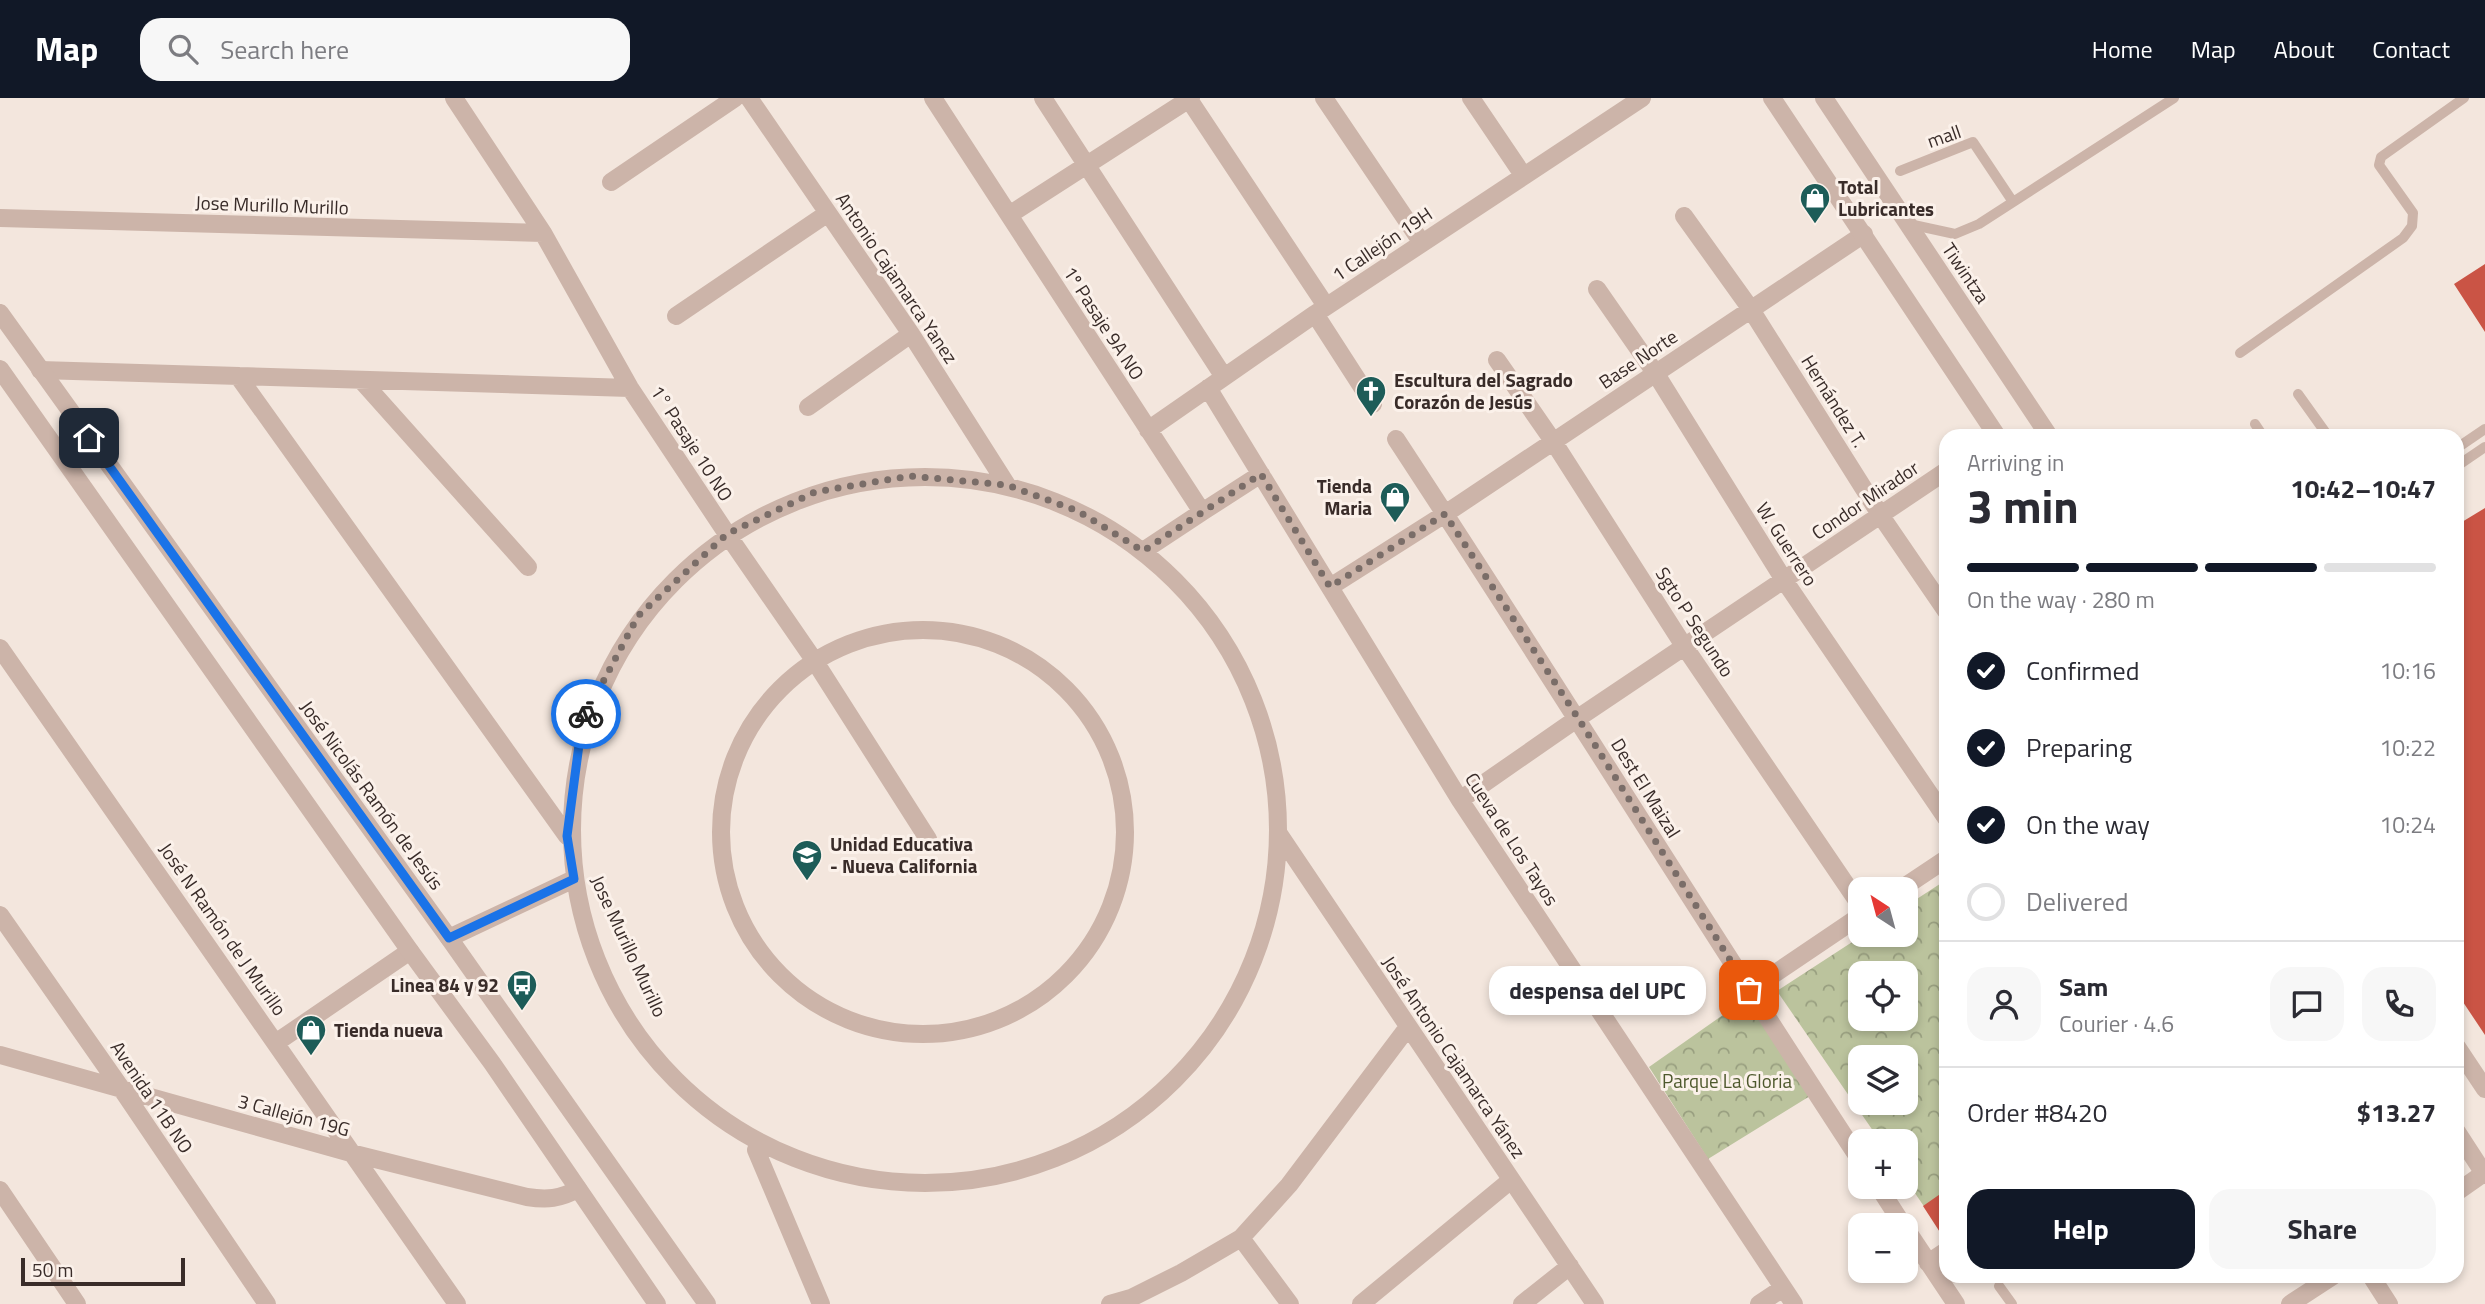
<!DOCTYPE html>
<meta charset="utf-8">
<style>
body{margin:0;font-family:"Titillium Web",sans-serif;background:#f7f7f7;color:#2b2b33;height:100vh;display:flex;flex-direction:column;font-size:26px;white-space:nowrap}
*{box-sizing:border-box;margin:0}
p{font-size:23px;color:#7c7c81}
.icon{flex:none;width:38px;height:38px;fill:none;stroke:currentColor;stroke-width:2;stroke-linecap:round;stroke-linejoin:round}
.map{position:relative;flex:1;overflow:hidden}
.drawer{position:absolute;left:1939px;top:331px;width:525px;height:854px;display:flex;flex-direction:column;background:#fff;border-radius:21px;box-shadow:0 4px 10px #0003}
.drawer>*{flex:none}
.needle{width:46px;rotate:324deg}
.controls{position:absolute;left:1848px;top:779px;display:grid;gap:14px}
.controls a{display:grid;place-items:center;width:70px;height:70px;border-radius:14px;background:#fff;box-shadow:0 4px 10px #0003;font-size:35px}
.scale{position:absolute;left:21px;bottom:18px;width:164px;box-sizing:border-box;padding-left:7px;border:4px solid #392c29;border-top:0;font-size:19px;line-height:24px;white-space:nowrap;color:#392c29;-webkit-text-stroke:5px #fbf1ea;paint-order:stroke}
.pin{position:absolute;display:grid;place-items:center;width:60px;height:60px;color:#fff;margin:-30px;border-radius:14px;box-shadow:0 4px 10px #0006}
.courier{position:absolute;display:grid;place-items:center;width:70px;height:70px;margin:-35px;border:5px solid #1a73e8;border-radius:50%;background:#fff;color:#222;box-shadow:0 2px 9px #0007}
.bubble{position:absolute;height:49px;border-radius:21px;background:#fff;box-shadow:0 4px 10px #0003;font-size:23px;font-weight:700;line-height:49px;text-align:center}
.head em{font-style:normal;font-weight:700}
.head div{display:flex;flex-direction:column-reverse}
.head{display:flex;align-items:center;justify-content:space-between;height:119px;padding:0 28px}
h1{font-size:46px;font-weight:700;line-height:52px}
.bar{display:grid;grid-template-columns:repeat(4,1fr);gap:10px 7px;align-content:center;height:84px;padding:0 28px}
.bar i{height:9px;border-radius:5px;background:#e1e1e2}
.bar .on{background:#111827}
.bar p{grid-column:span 4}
.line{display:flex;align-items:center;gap:18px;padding:0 28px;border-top:2px solid #e1e1e2}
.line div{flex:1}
.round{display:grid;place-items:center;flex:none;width:74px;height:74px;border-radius:21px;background:#f7f7f7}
ol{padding:0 28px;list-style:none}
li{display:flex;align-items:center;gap:21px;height:77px}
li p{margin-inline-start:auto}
li .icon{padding:7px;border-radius:50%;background:#111827;color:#fff;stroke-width:4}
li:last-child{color:#7c7c81}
li i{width:38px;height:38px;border:4px solid #e1e1e2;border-radius:50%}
.action{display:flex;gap:14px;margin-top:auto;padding:14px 28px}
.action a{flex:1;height:80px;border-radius:21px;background:#111827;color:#fff;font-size:28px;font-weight:700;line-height:80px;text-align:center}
.action a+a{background:#f7f7f7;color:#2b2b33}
header{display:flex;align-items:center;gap:42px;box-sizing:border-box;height:98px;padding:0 35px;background:#111827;color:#fff}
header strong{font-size:33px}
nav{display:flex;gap:38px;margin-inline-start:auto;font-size:24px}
.search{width:490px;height:63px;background:#f7f7f7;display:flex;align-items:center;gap:18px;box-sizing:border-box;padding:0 24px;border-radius:21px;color:#7c7c81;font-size:26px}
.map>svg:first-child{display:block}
.park{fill:url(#park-crowns);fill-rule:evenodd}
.building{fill:#ca5445}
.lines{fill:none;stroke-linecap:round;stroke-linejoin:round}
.service{stroke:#ccb4a9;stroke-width:10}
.minor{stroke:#ccb4a9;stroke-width:18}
.tertiary{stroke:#ccb4a9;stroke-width:18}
.done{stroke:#7a6d68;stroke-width:7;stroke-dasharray:0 12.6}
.route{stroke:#1a73e8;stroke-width:9}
.labels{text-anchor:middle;stroke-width:6;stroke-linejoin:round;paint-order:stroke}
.street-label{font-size:19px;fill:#392c29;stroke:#fbf1ea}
.poi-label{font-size:19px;font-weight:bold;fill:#392c29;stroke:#fbf1ea;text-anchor:start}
.park-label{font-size:19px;fill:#4d582c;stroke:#fbf1ea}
</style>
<header>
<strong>Map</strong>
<div class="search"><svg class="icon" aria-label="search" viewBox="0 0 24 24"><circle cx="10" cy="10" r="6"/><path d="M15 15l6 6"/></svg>Search here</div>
<nav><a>Home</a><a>Map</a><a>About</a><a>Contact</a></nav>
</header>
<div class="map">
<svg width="2485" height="1206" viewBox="0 0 2485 1206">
<defs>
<pattern id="park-crowns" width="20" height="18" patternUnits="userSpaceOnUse" patternTransform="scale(1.75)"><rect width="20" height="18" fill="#bbc39d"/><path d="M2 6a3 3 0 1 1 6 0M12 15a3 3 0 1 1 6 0" fill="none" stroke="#999f80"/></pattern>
</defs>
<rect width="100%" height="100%" fill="#f3e6dd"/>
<path class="park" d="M1946 782V1119L1936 1126 1906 1082V1043H1880L1777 893 1863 837 1906 836V808ZM1860 875H1906V920H1860ZM1860 959H1906V1004H1860Z
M1747 900 1810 998 1708 1061 1649 969Z"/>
<path class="building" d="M2485 166V234L2454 186Z
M2485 410V937L2457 895V427Z
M1946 1092V1142H1945L1923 1108Z"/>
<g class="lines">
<path class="service" d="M1900 73 1973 44 2013 104
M1909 126 1955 136 1979 126 2174 0
M2240 255 2403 140 2412 128 2413 115 2379 67 2381 59 2464 0
M2298 296 2328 338
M2255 326 2263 338
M2457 350 2485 331
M2457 368 2485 349
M1999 1188 2012 1206"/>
<path class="minor" d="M454 0 543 135 630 290 727 436 814 562 928 741
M749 0 911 236 1007 387
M933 0 1202 414 1143 453
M1043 0 1224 279
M1188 0 1326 208
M1324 0 1422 145
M1471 0 1523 77
M611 84 735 0
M1009 117 1191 0
M1684 118 1750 210 1881 418 1946 513
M0 120 543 135
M1597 191 1656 276 1784 482 1946 720
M1315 216 1373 306
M676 218 828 115
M1497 262 1553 343 1684 548 1860 807
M40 272 630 290
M238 278 567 738
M361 282 528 469
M1208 290 1460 702 1794 1206
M808 309 911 236
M1148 332 1315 216 1642 0
M1396 341C1553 580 1703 823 1860 1062
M572 732a353 353 0 1 1 706 0a353 353 0 1 1-706 0Z
M1202 414 1261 376
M1330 489 1445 416 1864 136
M721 734a202 202 0 1 1 404 0a202 202 0 1 1-404 0Z
M0 550 457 1206
M1460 702 1578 620 1946 373
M1279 736 1595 1206
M1901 791 1946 761
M0 817 123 993 267 1206
M449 840 574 781
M1749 893 1860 818
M277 944 410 853
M0 957 351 1055 527 1099C547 1102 560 1101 578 1091
M756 1052 821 1206
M1878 1088 1903 1127
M0 1092 77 1206
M2457 1094 2484 1075
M1906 1131 1956 1206
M1241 1140 1290 1206
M1928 1165 1946 1153
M2371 1178 2389 1206
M1110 1206 1131 1200 1181 1175 1241 1140 1289 1087 1408 929
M1361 1206 1511 1082
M1522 1206 1570 1168
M1759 1206 1783 1190
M2290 1206 2333 1178"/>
<path class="tertiary" d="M1772 0 1997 338
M1824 0 2049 338
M0 215 449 840 707 1206
M0 271 410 853 492 965 657 1206
M2457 949 2485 991
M2457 1034 2485 1077"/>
</g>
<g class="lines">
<path class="done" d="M586 616 638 518 727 436 815 394 910 378 1007 387 1078 413 1143 453 1261 376 1330 489 1445 416 1578 620 1749 892"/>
<path class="route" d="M89 340 449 840 574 781 567 738 582 624 586 616"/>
</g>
<defs>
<g id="shop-pin" transform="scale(1.575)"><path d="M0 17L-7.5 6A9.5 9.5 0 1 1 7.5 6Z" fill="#1d5c58" stroke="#fbf1ea"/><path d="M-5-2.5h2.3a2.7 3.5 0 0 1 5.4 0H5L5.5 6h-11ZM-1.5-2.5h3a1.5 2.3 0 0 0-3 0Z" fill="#fff"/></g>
<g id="church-pin" transform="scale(1.575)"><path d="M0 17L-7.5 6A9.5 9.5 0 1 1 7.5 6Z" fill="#1d5c58" stroke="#fbf1ea"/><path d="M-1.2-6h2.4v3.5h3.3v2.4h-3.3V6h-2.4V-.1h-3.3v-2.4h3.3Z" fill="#fff"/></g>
<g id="school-pin" transform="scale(1.575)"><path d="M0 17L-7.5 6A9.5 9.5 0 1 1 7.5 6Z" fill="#1d5c58" stroke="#fbf1ea"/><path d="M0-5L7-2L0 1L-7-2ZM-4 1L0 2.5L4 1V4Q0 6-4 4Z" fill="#fff"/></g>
<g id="bus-pin" transform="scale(1.575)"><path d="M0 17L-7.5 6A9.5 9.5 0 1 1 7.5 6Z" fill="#1d5c58" stroke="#fbf1ea"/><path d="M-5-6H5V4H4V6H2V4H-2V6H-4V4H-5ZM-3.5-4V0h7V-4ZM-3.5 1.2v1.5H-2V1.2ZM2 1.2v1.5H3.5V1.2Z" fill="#fff"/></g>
</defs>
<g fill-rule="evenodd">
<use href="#shop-pin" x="1815" y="100"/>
<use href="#church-pin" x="1371" y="293"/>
<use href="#shop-pin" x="1395" y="399"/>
<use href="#school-pin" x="807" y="757"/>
<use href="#bus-pin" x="522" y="887"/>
<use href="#shop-pin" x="311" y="932"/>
</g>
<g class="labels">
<g class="street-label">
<text transform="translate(1944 38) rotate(-19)" y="7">mall</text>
<text transform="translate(272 107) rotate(2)" y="7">Jose Murillo Murillo</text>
<text transform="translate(1382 146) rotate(-34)" y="7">1 Callejón 19H</text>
<text transform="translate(1966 175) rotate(56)" y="7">Tiwintza</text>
<text transform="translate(897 180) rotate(56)" y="7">Antonio Cajamarca Yanez</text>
<text transform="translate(1104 225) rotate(57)" y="7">1º Pasaje 9A NO</text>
<text transform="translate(1638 261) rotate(-34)" y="7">Base Norte</text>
<text transform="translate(1834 303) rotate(58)" y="7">Hernández T.</text>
<text transform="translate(692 345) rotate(57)" y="7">1° Pasaje 10 NO</text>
<text transform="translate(1865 402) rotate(-34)" y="7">Condor Mirador</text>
<text transform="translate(1787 446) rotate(57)" y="7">W. Guerrero</text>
<text transform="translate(1695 524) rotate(57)" y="7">Sgto P Segundo</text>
<text transform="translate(1646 690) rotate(58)" y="7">Dest El Maizal</text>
<text transform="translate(372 697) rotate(54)" y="7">José Nicolás Ramón de Jesús</text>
<text transform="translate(1512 741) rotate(57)" y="7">Cueva de Los Tayos</text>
<text transform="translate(223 831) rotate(55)" y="7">José N Ramón de J Murillo</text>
<text transform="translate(629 848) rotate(65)" y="7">Jose Murillo Murillo</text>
<text transform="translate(1454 959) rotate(56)" y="7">José Antonio Cajamarca Yánez</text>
<text transform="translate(152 999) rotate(56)" y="7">Avenida 11B NO</text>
<text transform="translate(294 1017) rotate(15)" y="7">3 Callejón 19G</text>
</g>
<g class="poi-label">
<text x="1838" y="96">Total<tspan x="1838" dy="22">Lubricantes</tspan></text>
<text x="1394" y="289">Escultura del Sagrado<tspan x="1394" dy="22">Corazón de Jesús</tspan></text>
<text x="1372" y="395" text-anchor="end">Tienda<tspan x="1372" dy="22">Maria</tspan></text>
<text x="830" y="753">Unidad Educativa<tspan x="830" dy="22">- Nueva California</tspan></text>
<text x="499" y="894" text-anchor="end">Linea 84 y 92</text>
<text x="334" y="939">Tienda nueva</text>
</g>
<g class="park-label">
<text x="1727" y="990">Parque La Gloria</text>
</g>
</g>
</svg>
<div class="controls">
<a><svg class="needle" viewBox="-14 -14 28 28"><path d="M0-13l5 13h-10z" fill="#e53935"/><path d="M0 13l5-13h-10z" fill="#7c7c81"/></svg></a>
<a><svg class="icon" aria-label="locate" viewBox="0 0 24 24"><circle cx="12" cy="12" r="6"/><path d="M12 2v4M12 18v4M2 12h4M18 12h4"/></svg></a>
<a><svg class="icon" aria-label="layers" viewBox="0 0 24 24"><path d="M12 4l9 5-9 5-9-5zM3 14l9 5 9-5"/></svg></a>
<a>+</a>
<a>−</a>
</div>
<div class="scale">50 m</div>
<div class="pin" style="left:1749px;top:892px;background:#ea580c"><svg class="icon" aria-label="bag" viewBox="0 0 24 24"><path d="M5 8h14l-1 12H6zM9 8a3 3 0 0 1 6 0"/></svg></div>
<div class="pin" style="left:89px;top:340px;background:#1f2937"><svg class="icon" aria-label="home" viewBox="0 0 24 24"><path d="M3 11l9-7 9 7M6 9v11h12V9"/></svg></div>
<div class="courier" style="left:586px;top:616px"><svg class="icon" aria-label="bike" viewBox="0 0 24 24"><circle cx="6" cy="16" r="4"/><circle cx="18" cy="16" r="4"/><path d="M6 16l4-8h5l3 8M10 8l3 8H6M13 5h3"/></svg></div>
<div class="bubble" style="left:1489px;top:868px;width:217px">despensa del UPC</div>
<section class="drawer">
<div class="head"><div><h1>3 min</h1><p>Arriving in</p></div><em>10:42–10:47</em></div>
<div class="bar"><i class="on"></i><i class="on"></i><i class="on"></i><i></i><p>On the way · 280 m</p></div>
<ol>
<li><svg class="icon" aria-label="check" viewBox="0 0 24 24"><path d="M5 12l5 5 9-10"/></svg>Confirmed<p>10:16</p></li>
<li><svg class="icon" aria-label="check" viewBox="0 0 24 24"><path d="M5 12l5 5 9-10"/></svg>Preparing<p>10:22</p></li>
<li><svg class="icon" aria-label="check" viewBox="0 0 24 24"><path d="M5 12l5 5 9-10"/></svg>On the way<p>10:24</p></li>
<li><i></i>Delivered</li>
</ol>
<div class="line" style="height:126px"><a class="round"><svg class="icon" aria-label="person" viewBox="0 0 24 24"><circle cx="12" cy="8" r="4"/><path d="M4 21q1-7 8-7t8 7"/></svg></a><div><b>Sam</b><p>Courier · 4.6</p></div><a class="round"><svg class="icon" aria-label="chat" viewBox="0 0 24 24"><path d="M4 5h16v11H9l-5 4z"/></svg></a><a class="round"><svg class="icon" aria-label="phone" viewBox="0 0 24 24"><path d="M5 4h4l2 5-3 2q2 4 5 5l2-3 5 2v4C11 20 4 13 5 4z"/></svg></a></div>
<div class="line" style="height:91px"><div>Order #8420</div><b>$13.27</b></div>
<div class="action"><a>Help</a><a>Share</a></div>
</section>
</div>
